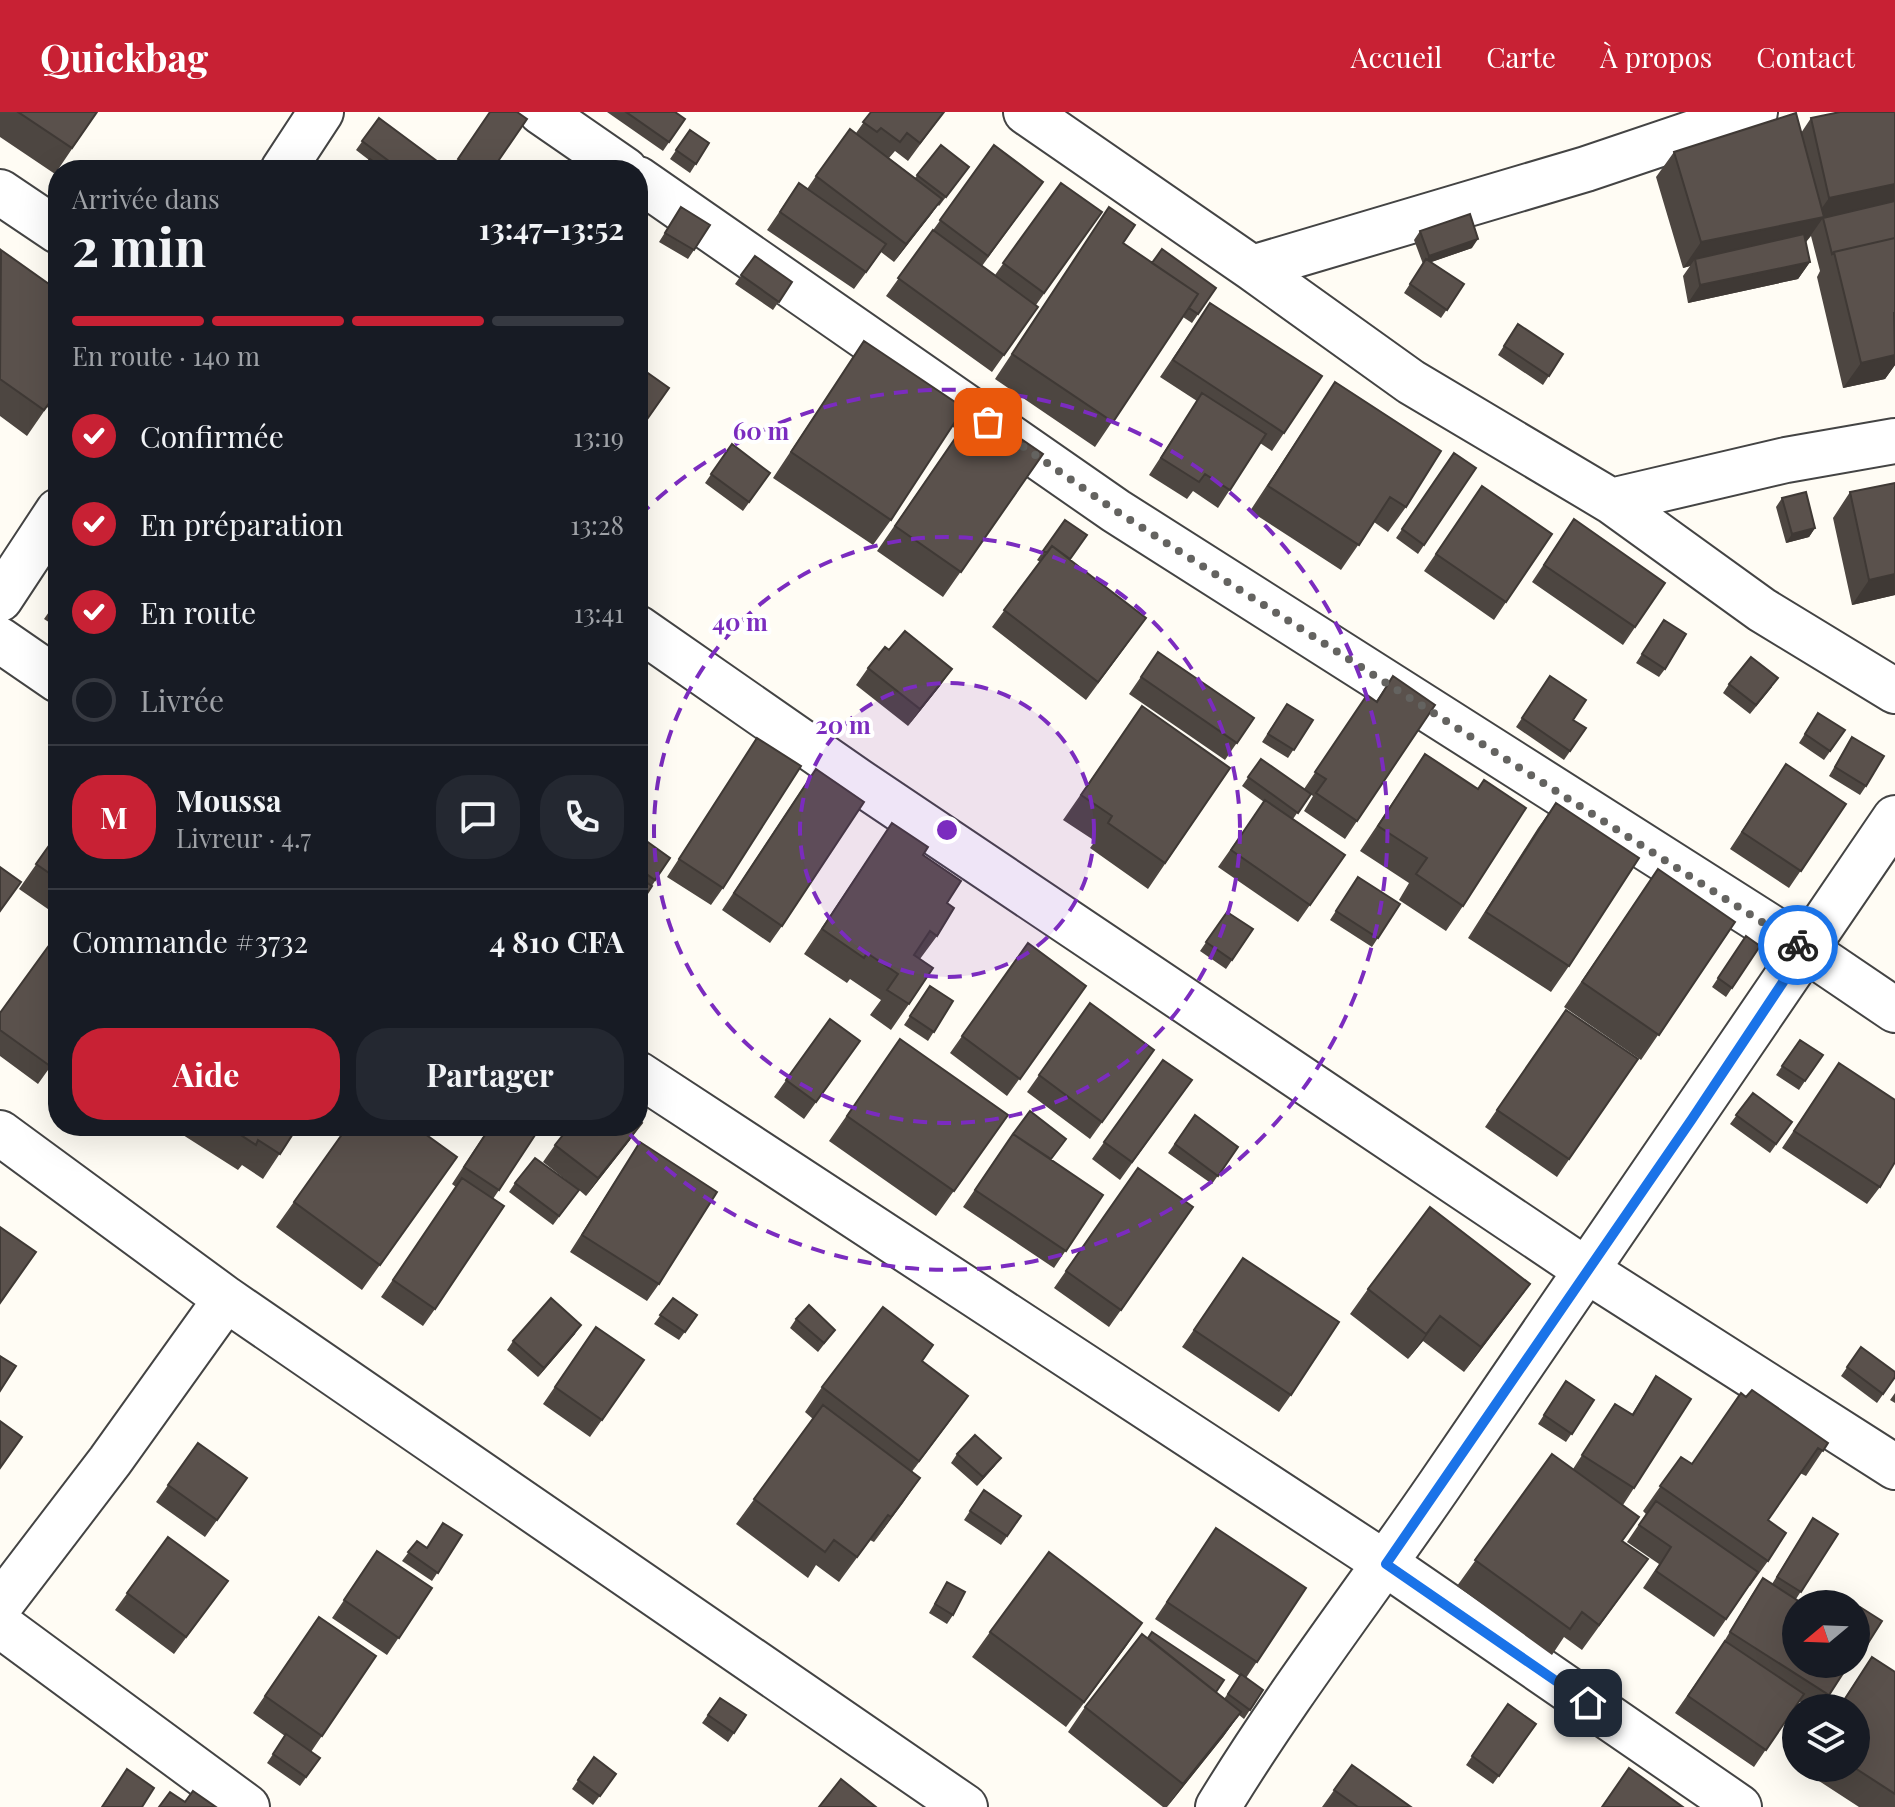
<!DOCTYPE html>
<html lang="fr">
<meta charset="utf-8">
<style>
body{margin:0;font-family:"Playfair Display",serif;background:#242831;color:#f1f3f6;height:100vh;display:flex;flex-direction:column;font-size:30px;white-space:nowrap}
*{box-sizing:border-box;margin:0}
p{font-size:26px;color:#9ea1a6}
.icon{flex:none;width:44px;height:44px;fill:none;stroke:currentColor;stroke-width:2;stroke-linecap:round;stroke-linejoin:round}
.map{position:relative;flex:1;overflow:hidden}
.panel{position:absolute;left:48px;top:48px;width:600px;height:976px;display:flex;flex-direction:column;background:#171b24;border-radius:32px;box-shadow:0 8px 32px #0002}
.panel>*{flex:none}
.needle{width:52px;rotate:251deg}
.controls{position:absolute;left:1782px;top:1478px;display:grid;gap:16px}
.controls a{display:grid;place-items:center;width:88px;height:88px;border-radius:50%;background:#171b24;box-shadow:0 8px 32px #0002;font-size:40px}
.pin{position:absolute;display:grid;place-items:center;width:68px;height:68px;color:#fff;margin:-34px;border-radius:16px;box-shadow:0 4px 12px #0006}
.courier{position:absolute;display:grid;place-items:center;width:80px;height:80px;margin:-40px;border:6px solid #1a73e8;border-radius:50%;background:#fff;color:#222;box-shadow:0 2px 10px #0007}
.summary em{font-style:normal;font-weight:700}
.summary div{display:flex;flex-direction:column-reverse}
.summary{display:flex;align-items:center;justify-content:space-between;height:136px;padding:0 24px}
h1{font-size:52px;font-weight:700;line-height:60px}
.bar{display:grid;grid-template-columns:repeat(4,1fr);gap:12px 8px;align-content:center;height:96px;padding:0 24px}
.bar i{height:10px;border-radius:6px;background:#363941}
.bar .selected{background:#c82134}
.bar p{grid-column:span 4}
.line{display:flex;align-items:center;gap:20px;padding:0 24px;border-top:2px solid #363941}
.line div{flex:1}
.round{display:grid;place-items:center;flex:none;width:84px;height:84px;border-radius:32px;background:#242831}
ol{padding:0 24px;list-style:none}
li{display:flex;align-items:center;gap:24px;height:88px}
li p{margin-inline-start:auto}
li .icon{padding:8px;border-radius:50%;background:#c82134;color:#fff;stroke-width:4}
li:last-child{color:#9ea1a6}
li i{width:44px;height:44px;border:4px solid #363941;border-radius:50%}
.action{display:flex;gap:16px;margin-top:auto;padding:16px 24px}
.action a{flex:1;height:92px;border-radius:32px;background:#c82134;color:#fff;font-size:32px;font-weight:700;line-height:92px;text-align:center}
.action a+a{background:#242831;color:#f1f3f6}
header{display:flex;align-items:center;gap:48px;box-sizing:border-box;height:112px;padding:0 40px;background:#c82134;color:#fff}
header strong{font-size:38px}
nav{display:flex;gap:44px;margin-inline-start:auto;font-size:28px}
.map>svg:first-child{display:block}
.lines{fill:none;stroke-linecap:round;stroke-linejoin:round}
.minor-casing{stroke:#444;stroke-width:48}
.minor{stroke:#fff;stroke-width:44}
.wall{fill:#4d4641}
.shaded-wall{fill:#3f3935}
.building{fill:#5a514c;stroke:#3f3935;stroke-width:2}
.done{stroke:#646360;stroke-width:8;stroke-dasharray:0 14.4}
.route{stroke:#1a73e8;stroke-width:10}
.ring{fill:none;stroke:#7b2cbf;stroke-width:4;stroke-dasharray:14 10}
.centre{fill:#7b2cbf;stroke:#fff;stroke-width:4}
.ring-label{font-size:24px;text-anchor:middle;font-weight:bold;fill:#7b2cbf;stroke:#fff;stroke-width:8;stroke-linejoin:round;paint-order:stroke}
</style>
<header>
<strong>Quickbag</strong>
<nav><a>Accueil</a><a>Carte</a><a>À propos</a><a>Contact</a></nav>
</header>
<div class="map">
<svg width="1895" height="1695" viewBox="0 0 1895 1695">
<rect width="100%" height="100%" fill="#fffcf4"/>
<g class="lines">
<g class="minor-casing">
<path id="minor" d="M541 0 625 58
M1026 0 1252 156 1411 270 1611 389 1762 498 1895 579
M283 58 321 0
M638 67 1116 399 1805 837 1895 898
M0 80 58 119
M1252 156 1586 57 1755 0
M1611 389 1786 348 1895 329
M0 487 58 399
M638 516 858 669 1586 1158 1895 1355
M0 528 58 568
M638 962 1386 1452 1739 1695
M0 1021 226 1187 965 1695
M0 1493 110 1349 226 1187
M0 1513 247 1695
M1218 1695C1286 1583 1367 1479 1441 1371 1593 1149 1744 928 1895 706"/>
</g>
<use href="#minor" class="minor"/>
</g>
<path class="wall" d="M0 0H97L55 62 0 25Z
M490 0 492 58H455L452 56Z
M607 0H675L685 7 663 39Z
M871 0 936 11 908 49 895 39 889 46 915 66 941 33 969 55 939 94 938 93 894 150 881 140 854 177 767 118 799 71 807 77 816 64 856 21Z
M1895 0V253L1885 267 1843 276 1817 165 1820 159 1811 124 1806 130 1810 150 1798 167 1688 191 1683 164 1690 154 1683 156 1656 65 1674 40 1801 21 1811 6Z
M379 6 449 58H362L369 48 356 38Z
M690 18 709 31 690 61 670 47Z
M994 33 1043 70 982 154 995 163 1061 71 1102 100 1036 193 1038 195 992 260 886 184Z
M681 95 694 138 688 147 659 130Z
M1109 95 1123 131 1152 151 1216 176 1192 211 1183 205 1095 335 995 267Z
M1420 119 1472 136 1431 150 1464 172 1441 206 1404 181 1423 152 1414 128Z
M0 139 49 172 58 169V297L55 301 47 295 27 324 0 304Z
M755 144 792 170 773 198 735 172Z
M1210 191 1322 264 1272 339 1260 331 1218 396 1193 379 1187 387 1149 363 1197 289 1160 265Z
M1518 212 1563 242 1543 273 1498 243Z
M864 229 891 408 873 433 773 366Z
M1335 270 1406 395 1388 420 1374 410 1341 458 1250 399Z
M976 296 1043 342 943 485 877 439Z
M732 332 770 361 743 399 705 371Z
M1454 341 1476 356 1418 442 1396 426Z
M1482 374 1552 422 1494 508 1424 459Z
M1850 380 1895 483 1852 493 1833 406Z
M1782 386 1815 416 1809 425 1786 431 1776 395Z
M1574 407 1665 471 1623 533 1532 470Z
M1065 408 1070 447 1134 523 1086 588 992 515 1040 450 1037 448Z
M58 487V516L44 507Z
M1664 508 1665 557 1659 565 1636 551Z
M1158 540 1254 606 1225 648 1129 582Z
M868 556 940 574 908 614 856 573Z
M1393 564 1357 709 1345 727 1304 699 1313 684 1310 682 1293 707 1345 743 1298 810 1218 755 1264 690 1242 674 1261 647 1304 677 1367 583 1376 589Z
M1550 564 1573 608 1586 616 1564 648 1516 615Z
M1729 572 1772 575 1750 602 1723 581Z
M1287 592 1313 608 1288 646 1262 630Z
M1142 594 1230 656 1148 777 1090 736 1095 729 1063 708Z
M1818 601 1845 618 1824 648 1799 631Z
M1852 625 1866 674 1860 683 1829 664Z
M757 626 723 776 711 793 667 765Z
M1425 642 1463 794 1446 819 1399 788 1409 771 1360 739Z
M1786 652 1846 692 1789 776 1730 737Z
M804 674 782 814 770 831 722 798Z
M1556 691 1569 854 1551 880 1468 826 1538 716Z
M892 711 923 743 947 791 937 824 920 847 909 892 891 918 870 903 881 888 850 867 847 871 804 842Z
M58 721V804L19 777Z
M638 723 670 746 638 795Z
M1658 757 1735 810 1641 948 1564 895Z
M1358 765 1400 792 1372 835 1330 808Z
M1227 800 1253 817 1226 857 1200 839Z
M1746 824 1732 876 1726 885 1712 875Z
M1028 831 1086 874 1007 984 950 941Z
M930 874 953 889 928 929 904 913Z
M1090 891 1154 938 1090 1027 1027 980Z
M1566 898 1638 947 1557 1065 1485 1015Z
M0 901 58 944 38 972 0 944Z
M830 907 860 929 804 1007 774 985Z
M900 927 1008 1003 936 1104 829 1029Z
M1800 928 1805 969 1799 978 1776 963Z
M1163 948 1192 968 1120 1068 1092 1047Z
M1839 951 1880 1075 1867 1092 1782 1036Z
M1753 981 1792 1010 1770 1041 1730 1012Z
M1195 1003 1238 1035 1212 1072 1168 1041Z
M189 1014H298L263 1067 242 1053 238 1058 183 1023Z
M348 1014 457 1045 362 1178 276 1115Z
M490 1014H541L493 1087 435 1197 423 1214 381 1185 456 1075 452 1072Z
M630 1028 586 1084 579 1078 553 1113 509 1080 515 1071 575 1075 543 1050 555 1033Z
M640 1030 659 1172 647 1189 570 1140Z
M1001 1039 1051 1048 1103 1083 1054 1156 963 1095Z
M1138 1056 1121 1198 1109 1215 1054 1176Z
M1243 1146 1291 1283 1279 1300 1182 1235Z
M1530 1172 1464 1260 1423 1229 1408 1247 1350 1202 1368 1177Z
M673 1186 697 1203 679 1228 654 1212Z
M796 1207 829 1226 818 1240 790 1216Z
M596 1215 644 1248 590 1325 543 1292Z
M575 1222 538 1265 507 1238 513 1229Z
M1861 1235 1895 1265 1877 1291 1841 1264Z
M922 1249 968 1284 912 1359 920 1366 874 1430 870 1428 839 1470 816 1453 808 1466 736 1412 813 1307 805 1300 822 1275Z
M1656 1264 1634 1376 1623 1393 1622 1429 1648 1447 1582 1538 1564 1525 1552 1543 1457 1474 1552 1342 1573 1357 1615 1292 1632 1302Z
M1566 1269 1594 1288 1566 1330 1538 1312Z
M1895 1281V1291L1890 1288Z
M1746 1285 1828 1331 1806 1364 1800 1361 1768 1408V1449L1750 1474H1749L1714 1525 1643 1476 1659 1452 1627 1430 1646 1402 1643 1399 1681 1345 1692 1352Z
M198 1331 247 1366 205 1425 156 1390Z
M957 1342 1001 1346 994 1355 977 1374 951 1351Z
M984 1378 1021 1404 1001 1433 964 1408Z
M1813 1406 1838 1422 1796 1487 1829 1583 1820 1596H1810L1799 1589 1754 1655 1675 1601 1719 1538 1751 1484 1763 1466 1772 1472Z
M1216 1416 1306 1476 1246 1566 1263 1578 1244 1607 1239 1603 1223 1625 1167 1695H1163L1068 1620 1085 1595 1216 1580 1224 1587 1240 1564 1155 1507Z
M462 1423 432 1469 402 1449 417 1429 426 1436Z
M168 1425 228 1469 174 1542 115 1498Z
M377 1439 432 1476 387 1543 332 1506Z
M947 1470 953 1503 947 1512 929 1501Z
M1856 1500 1865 1536 1859 1545 1856 1543Z
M319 1505 376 1544 311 1640 320 1646 300 1674 267 1651 285 1624 253 1601Z
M1142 1511 1066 1615 972 1545 990 1520Z
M1872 1545 1895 1560V1695H1859L1799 1656H1856V1596H1838Z
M720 1586 746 1603 728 1630 702 1611Z
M1508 1592 1536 1612 1493 1672 1466 1653Z
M594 1645 616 1662 593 1693 572 1677Z
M1352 1653 1411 1695H1322Z"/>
<path class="shaded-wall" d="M1895 72V94L1823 106 1806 130 1696 153 1695 147 1690 154 1683 156 1701 130 1814 107 1829 86Z
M942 87 930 104 894 150 906 132Z
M1478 127 1472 136 1423 153 1429 144Z
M1810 150 1798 167 1688 191 1700 173Z
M1895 243V253L1885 267 1843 276 1861 251Z
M1815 416 1809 425 1786 431 1792 422Z
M1895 462V483L1852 493 1869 468Z
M952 557 940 574 908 614 920 597Z
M642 1011 630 1028 586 1084 598 1066Z
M1530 1172 1512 1197 1464 1260 1481 1235Z
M1440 1204 1423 1229 1408 1247 1426 1222Z
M581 1213 575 1222 538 1265 544 1256Z
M968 1284 950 1309 901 1374 919 1349Z
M1001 1346 994 1355 977 1374 983 1365Z
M920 1366 903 1391 874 1430 891 1405Z
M1142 1511 1125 1536 1066 1615 1084 1590Z
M1241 1600 1223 1625 1167 1695 1183 1672Z"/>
<path class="building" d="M18 0H97L72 36Z
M490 0H517L527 7 492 58H474L458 47Z
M626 0H675L685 7 669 30Z
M871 0H944L920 31 907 21 900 30 881 16 877 20 863 10Z
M1840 0H1895V72L1829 86 1811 6Z
M1796 1 1824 105 1701 130 1674 40Z
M379 6 449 58H401L362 29Z
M850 17 942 87 906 132 816 64Z
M690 18 709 31 696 52 676 38Z
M941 33 969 55 946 85 917 63Z
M994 33 1043 70 988 144 940 108Z
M370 47 386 58H362Z
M799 71 886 132 866 160 780 100Z
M1061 71 1102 100 1044 181 1003 151Z
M1895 89V126L1834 140 1832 142 1823 106Z
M681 95 710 113 694 138 665 121Z
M1109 95 1135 113 1123 131 1198 182 1113 310 1012 242Z
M1470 102 1478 127 1429 144 1420 119Z
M933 118 1038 195 1004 243 898 166Z
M1804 122 1810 150 1700 173 1695 147Z
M1895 126V201H1894L1895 243 1861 251 1834 140Z
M1162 137 1216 176 1198 202 1189 196 1198 182 1152 151Z
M1 138 49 172 53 165 58 169V279L44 298 0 267Z
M755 144 792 170 779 190 741 163Z
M1426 147 1464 172 1447 198 1410 172Z
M1210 191 1322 264 1284 321 1173 248Z
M1518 212 1563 242 1549 264 1504 234Z
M864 229 964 296 891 408 791 340Z
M638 254 669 276 638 320Z
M1335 270 1441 339 1406 395 1390 385 1359 433 1268 374Z
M1202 281 1266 322 1230 378 1205 362 1199 370 1161 346Z
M976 296 1043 342 961 460 895 414Z
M732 332 770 361 749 390 711 362Z
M1454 341 1476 356 1424 433 1402 417Z
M1895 371V462L1869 468 1850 380Z
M1482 374 1552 422 1506 490 1436 442Z
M1806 380 1815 416 1792 422 1782 386Z
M1574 407 1665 471 1635 515 1544 453Z
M1065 408 1087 423 1070 447 1052 434 1047 441 1043 439Z
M1052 434 1146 506 1098 570 1004 498Z
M1664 508 1686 522 1665 557 1642 542Z
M905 519 952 557 920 597 868 556 885 535 889 538Z
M1158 540 1254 606 1237 631 1141 565Z
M1751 545 1778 566 1756 593 1729 572Z
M1393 564 1435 593 1357 709 1316 681 1326 667 1315 660 1367 583 1377 590Z
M1550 564 1586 588 1573 608 1586 616 1570 639 1522 606Z
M1287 592 1313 608 1294 638 1268 622Z
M1142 594 1230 656 1165 751 1108 711 1112 704 1081 683Z
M1818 601 1845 618 1830 639 1805 622Z
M1852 625 1884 644 1866 674 1835 655Z
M757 626 801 654 723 776 679 747Z
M1425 642 1478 677 1484 668 1526 696 1463 794 1416 762 1427 746 1378 714Z
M1261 647 1311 682 1298 701 1248 665Z
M1786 652 1846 692 1801 759 1742 720Z
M816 657 864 690 782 814 734 781Z
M1265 688 1345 743 1310 793 1231 738Z
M1556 691 1639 746 1569 854 1486 800Z
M892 711 928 735 923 743 961 769 947 791 954 796 937 824 930 819 914 843 933 856 909 892 887 878 898 862 867 841 864 846 822 817Z
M58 721V767L36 752Z
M638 723 670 746 655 768 638 756Z
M0 755 21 770 0 799Z
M1658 757 1735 810 1659 923 1582 870Z
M638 765 652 774 639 794 638 793Z
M1358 765 1400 792 1378 826 1336 799Z
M1227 800 1253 817 1232 848 1206 830Z
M58 821V944L50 954 0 918V901Z
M1746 824 1760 834 1732 876 1718 866Z
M1028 831 1086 874 1020 967 962 924Z
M930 874 953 889 934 920 910 904Z
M1090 891 1154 938 1102 1010 1039 963Z
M1566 898 1638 947 1569 1047 1497 998Z
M830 907 860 929 816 990 786 968Z
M900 927 1008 1003 954 1079 847 1004Z
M1800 928 1823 943 1805 969 1782 954Z
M1163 948 1192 968 1132 1050 1104 1030Z
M1839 951 1895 988V1050L1880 1075 1794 1019Z
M1753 981 1792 1010 1776 1032 1736 1003Z
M1030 999 1066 1027 1051 1047 1013 1022Z
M1195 1003 1238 1035 1218 1064 1175 1032Z
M638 1008 642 1011 598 1066 555 1033 570 1014H638Z
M227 1014H298L280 1042 258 1028 256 1033Z
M348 1014H414L457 1045 380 1153 294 1090Z
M491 1014H541L499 1078 464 1055Z
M1013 1022 1103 1083 1066 1139 975 1078Z
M640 1030 717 1080 659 1172 582 1123Z
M535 1046 579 1078 559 1104 515 1071Z
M1138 1056 1193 1095 1121 1198 1066 1159Z
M462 1066 504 1094 435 1197 393 1168Z
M1430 1095 1530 1172 1481 1235 1440 1204 1426 1222 1368 1177Z
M0 1115 36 1140 0 1191Z
M1243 1146 1339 1210 1291 1283 1194 1218Z
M551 1186 581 1213 544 1256 513 1229Z
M673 1186 697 1203 685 1220 660 1203Z
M809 1193 835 1218 824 1231 796 1207Z
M883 1195 933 1233 922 1249 968 1284 919 1349 822 1275Z
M596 1215 644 1248 602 1308 555 1275Z
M1861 1235 1895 1260V1265L1883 1282 1847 1255Z
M0 1244 16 1254 0 1279Z
M1656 1264 1691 1287 1634 1376 1582 1343 1615 1292 1633 1303Z
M1566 1269 1594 1288 1572 1322 1544 1303Z
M1752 1278 1828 1331 1823 1339 1818 1336 1768 1408 1786 1421 1768 1449 1660 1374 1681 1345 1692 1352 1741 1281 1746 1285Z
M823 1293 920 1366 891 1405 888 1403 857 1445 834 1428 825 1440 754 1387Z
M0 1309 22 1325 0 1356Z
M975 1323 1001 1346 983 1365 957 1342Z
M198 1331 247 1366 217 1408 168 1373Z
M1552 1342 1639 1405 1622 1429 1648 1447 1599 1513 1582 1500 1570 1517 1475 1448Z
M984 1378 1021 1404 1007 1424 970 1399Z
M1656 1389 1758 1460 1726 1507 1656 1459 1671 1435 1639 1413Z
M1813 1406 1838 1422 1801 1480 1777 1465Z
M443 1411 462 1423 438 1461 408 1440 417 1429 427 1436Z
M1216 1416 1306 1476 1257 1550 1167 1490Z
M168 1425 228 1469 186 1525 127 1481Z
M377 1439 432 1476 399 1526 344 1488Z
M1049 1440 1142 1511 1084 1590 990 1520Z
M1763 1466 1803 1492H1796V1552H1849L1829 1583 1730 1520Z
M947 1470 965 1480 953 1503 935 1492Z
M1860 1495 1882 1509 1865 1536 1860 1533 1863 1529 1856 1525V1501Z
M319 1505 376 1544 322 1624 265 1584Z
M1152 1520 1224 1568 1216 1580 1148 1526Z
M1142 1522 1241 1600 1183 1672 1085 1595Z
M1856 1525 1863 1529 1856 1540Z
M1725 1529 1804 1582 1766 1638 1688 1584Z
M1872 1545 1895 1560V1682L1855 1656 1856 1596H1839Z
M1241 1562 1263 1578 1250 1598 1228 1582Z
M720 1586 746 1603 734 1621 708 1603Z
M1508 1592 1536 1612 1499 1664 1472 1644Z
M286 1622 320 1646 306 1665 273 1642Z
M594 1645 616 1662 600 1684 578 1668Z
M1352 1653 1411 1695H1358L1334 1678Z
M1629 1656 1683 1695H1602Z
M127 1657 154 1676 142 1695H102Z
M841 1667 876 1695H819Z
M193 1679 216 1695H159L170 1680 185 1690Z"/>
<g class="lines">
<path class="done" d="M988 310 1116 399 1798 833"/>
<path class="route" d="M1588 1591 1386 1452 1692 1007 1805 837 1798 833"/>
</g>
<circle cx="947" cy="718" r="147" fill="#7b2cbf" fill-opacity=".12"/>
<g class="ring">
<circle cx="947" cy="718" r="147"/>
<circle cx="947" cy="718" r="293"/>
<path d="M639 404A440 440 0 1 1 623 1015"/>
</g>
<circle cx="947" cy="718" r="12" class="centre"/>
<g class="ring-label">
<text x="761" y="328">60 m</text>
<text x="740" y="519">40 m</text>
<text x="843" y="622">20 m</text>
</g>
</svg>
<div class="controls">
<a><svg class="needle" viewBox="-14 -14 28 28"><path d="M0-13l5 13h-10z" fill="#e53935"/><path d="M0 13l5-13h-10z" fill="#9ea1a6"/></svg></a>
<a><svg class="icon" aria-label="layers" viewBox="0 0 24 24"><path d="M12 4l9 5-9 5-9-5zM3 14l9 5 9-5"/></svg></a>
</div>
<div class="pin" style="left:988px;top:310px;background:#ea580c"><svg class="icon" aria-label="bag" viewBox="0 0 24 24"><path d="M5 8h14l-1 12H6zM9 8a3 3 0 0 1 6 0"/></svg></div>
<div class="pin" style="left:1588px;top:1591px;background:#1f2937"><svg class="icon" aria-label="home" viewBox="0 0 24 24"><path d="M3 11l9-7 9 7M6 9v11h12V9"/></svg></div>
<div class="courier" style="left:1798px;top:833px"><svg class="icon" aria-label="bike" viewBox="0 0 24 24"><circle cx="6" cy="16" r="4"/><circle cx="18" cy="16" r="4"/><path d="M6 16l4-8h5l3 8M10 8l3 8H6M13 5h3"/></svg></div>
<section class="panel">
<div class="summary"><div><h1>2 min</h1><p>Arrivée dans</p></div><em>13:47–13:52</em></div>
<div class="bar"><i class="selected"></i><i class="selected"></i><i class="selected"></i><i></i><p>En route · 140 m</p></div>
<ol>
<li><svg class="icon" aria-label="check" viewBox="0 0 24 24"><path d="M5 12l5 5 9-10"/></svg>Confirmée<p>13:19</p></li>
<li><svg class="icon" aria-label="check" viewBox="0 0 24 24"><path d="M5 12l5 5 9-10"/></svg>En préparation<p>13:28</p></li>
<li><svg class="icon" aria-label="check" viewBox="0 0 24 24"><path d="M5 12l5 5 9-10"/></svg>En route<p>13:41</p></li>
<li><i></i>Livrée</li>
</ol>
<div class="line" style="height:144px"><b class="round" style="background:#c82134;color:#fff">M</b><div><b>Moussa</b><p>Livreur · 4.7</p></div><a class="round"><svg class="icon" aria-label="chat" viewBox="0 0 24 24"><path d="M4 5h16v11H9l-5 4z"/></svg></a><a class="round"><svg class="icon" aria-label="phone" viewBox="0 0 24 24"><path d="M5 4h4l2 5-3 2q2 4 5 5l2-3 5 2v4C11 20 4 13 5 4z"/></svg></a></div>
<div class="line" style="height:104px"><div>Commande #3732</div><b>4 810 CFA</b></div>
<div class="action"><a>Aide</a><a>Partager</a></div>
</section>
</div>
